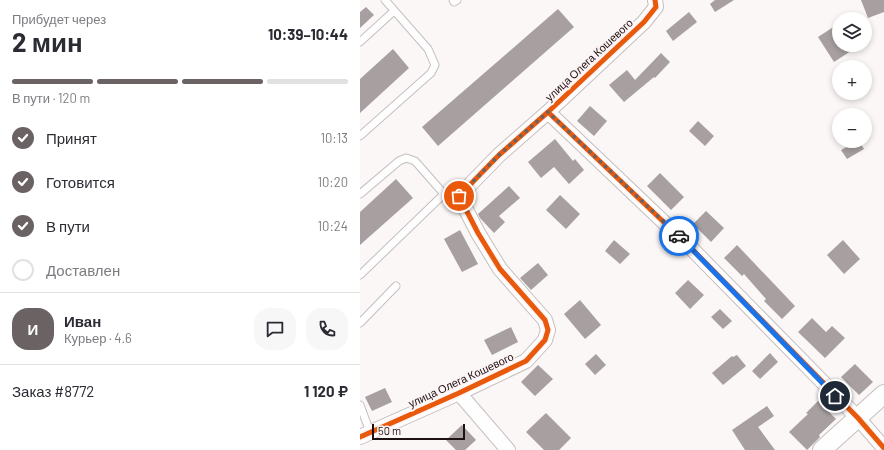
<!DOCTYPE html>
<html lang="ru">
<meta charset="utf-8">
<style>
body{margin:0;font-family:Barlow,sans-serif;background:#f7f7f7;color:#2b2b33;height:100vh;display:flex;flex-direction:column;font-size:15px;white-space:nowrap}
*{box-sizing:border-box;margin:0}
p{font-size:13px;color:#7c7c81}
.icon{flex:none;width:22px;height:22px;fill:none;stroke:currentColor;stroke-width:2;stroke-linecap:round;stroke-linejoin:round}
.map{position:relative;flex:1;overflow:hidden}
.panel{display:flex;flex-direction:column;background:#fff;width:360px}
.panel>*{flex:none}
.controls{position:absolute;left:472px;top:12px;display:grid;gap:8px}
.controls a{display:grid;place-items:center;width:40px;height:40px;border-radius:50%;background:#fff;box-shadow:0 2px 6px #0003;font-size:20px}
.scale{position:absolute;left:12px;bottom:10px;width:93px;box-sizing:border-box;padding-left:4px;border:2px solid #1e1113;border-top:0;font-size:11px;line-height:14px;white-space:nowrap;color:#1e1113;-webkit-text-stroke:3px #fdf5f5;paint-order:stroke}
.pin{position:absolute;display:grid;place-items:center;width:34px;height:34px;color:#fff;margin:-17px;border:2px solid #fff;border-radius:50%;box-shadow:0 1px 4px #0007}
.courier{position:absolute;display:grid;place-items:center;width:40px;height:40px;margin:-20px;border:3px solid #1a73e8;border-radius:50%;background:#fff;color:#222;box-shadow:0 1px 5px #0007}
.summary em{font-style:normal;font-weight:700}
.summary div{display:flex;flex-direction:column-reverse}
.summary{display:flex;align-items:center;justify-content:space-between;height:68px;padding:0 12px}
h1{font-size:26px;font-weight:700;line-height:30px}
.bar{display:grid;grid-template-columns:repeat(4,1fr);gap:6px 4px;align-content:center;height:48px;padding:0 12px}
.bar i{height:5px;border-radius:3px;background:#e1e1e2}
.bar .on{background:#6b6263}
.bar p{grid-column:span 4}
.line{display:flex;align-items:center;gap:10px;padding:0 12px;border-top:1px solid #e1e1e2}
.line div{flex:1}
.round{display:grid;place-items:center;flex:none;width:42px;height:42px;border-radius:16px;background:#f7f7f7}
ol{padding:0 12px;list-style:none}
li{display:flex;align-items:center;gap:12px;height:44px}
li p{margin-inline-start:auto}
li .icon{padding:4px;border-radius:50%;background:#6b6263;color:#fff;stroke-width:4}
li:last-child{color:#7c7c81}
li i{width:22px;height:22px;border:2px solid #e1e1e2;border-radius:50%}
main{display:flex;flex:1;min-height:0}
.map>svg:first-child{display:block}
.building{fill:#a79fa0}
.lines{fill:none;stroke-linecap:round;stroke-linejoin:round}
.service-casing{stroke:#c6bebe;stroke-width:9}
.minor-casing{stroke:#c6bebe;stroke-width:16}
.tertiary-casing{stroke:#c6bebe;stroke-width:20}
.service{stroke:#fefefe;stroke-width:7}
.minor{stroke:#fefefe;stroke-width:14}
.tertiary{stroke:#fefefe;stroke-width:18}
.cycleway-casing{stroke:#fdf5f5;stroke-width:8}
.cycleway{stroke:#e8590c;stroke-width:5}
.done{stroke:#6b6263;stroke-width:4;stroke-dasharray:0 7.2}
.route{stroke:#1a73e8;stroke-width:5}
.labels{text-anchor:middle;stroke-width:4;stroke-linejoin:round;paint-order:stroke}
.street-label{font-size:11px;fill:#1e1113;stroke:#fdf5f5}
</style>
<main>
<section class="panel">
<div class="summary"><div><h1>2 мин</h1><p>Прибудет через</p></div><em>10:39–10:44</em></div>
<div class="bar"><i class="on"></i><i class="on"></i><i class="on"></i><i></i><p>В пути · 120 m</p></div>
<ol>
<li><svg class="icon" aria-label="check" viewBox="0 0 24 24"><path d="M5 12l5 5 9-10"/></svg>Принят<p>10:13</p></li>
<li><svg class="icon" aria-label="check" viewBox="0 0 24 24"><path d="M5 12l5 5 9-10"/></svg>Готовится<p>10:20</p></li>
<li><svg class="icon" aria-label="check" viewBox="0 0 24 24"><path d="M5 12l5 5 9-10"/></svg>В пути<p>10:24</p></li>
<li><i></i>Доставлен</li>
</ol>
<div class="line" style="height:72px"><b class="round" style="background:#6b6263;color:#fff">И</b><div><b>Иван</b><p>Курьер · 4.6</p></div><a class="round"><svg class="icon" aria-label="chat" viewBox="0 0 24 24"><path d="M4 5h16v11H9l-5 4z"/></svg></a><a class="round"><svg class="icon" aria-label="phone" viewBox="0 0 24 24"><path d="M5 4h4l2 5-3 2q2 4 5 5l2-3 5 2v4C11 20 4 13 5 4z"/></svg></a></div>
<div class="line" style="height:52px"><div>Заказ #8772</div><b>1 120 ₽</b></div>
</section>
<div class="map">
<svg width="524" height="450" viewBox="0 0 524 450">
<rect width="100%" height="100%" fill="#fbf7f7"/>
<path class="building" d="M355 0H374L355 12 350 4Z
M501 0H524V12L508 18Z
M6 7 14 15 0 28V12Z
M198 9 214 27 78 146 62 127Z
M329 12 337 22 313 41 306 31Z
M475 26 479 33V45H487L491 51 474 62 458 37Z
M33 49 49 68 0 113V79Z
M301 53 310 62 295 78 294 77 264 102 249 85 267 70 275 80Z
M230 106 247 121 234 136 217 121Z
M338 121 354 136 345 146 329 131Z
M195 139 213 161 215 159 224 170 209 184 194 167 181 178 168 162Z
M497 141H499L504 149 487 159 481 150Z
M300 173 324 197 311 210 287 186Z
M36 179 53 198 0 245V212Z
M149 186 160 198 139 216 145 222 134 233 120 218 118 214Z
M200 195 220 214 206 229 186 210Z
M346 211 364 228 351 242 333 224Z
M100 230 118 264 102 272 84 239Z
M254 240 270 254 260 264 245 251Z
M483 240 500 259 484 274 467 255Z
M377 245 435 306 422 319 404 301 406 299 384 274 382 276 364 258Z
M178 263 188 275 171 290 160 278Z
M328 280 344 295 330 309 315 293Z
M220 300 241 325 225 339 204 314Z
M360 309 372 321 363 329 351 317Z
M452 318 466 332 472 326 485 338 465 358 438 332Z
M151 327 158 342 132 355 124 340Z
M410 353 418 362 400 379 392 371Z
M236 354 246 365 235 375 225 364Z
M377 355 386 366 363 385 352 373 372 356 373 357Z
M495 364 513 382 499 395 481 377Z
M178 365 193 379 175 396 161 382Z
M25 388 32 402 12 411 5 397Z
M458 401 476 419 459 435 460 437 447 450 429 432 448 414 446 413Z
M407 406 414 416 398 427 415 450H385L372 430Z
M186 413 211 438 199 450H184L166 432Z
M102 425 116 440 105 450H96L86 440Z"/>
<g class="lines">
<g class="service-casing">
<path id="service" d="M93 0 94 2 97 0
M0 42 34 11
M0 136 71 73 75 65 68 49 25 0
M0 194 39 161 46 158 55 161 84 194
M0 275 84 194 99 196
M0 323 36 286
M0 405 10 432"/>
</g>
<g class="minor-casing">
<path id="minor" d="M188 112 332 249 498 418 524 448
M99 393 148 450
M0 437 99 393 166 361 185 340 188 330 185 320 140 269 118 233 99 196 139 155 188 112 284 22 296 7 295 0"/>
</g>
<g class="tertiary-casing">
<path id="tertiary" d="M462 450 524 394"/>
</g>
<use href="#service" class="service"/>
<use href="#minor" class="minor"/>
<use href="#tertiary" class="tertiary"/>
<g class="cycleway-casing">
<path id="cycleway" d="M188 112 332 249 498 418 524 448
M0 437 99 393 166 361 185 340 188 330 185 320 140 269 118 233 99 196 139 155 188 112 284 22 296 7 295 0"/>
</g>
<use href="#cycleway" class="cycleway"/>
</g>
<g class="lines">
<path class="done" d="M99 196 139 155 188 112 319 236"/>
<path class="route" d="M319 236 475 396"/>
</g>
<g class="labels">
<g class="street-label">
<text transform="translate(229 60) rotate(-43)" y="4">улица Олега Кошевого</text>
<text transform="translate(101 380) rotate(-25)" y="4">улица Олега Кошевого</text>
</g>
</g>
</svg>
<div class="controls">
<a><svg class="icon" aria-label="layers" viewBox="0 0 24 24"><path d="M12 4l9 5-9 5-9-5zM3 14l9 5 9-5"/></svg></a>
<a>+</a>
<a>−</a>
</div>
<div class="scale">50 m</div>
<div class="pin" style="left:99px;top:196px;background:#ea580c"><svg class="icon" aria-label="bag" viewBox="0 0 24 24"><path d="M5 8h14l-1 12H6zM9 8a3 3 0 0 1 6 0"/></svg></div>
<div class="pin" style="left:475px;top:396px;background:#1f2937"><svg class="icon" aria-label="home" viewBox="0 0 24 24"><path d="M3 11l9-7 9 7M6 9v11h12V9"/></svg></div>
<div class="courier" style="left:319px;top:236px"><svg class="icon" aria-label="car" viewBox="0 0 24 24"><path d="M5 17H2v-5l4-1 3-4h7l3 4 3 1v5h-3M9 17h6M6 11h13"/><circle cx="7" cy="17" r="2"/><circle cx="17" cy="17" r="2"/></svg></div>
</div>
</main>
